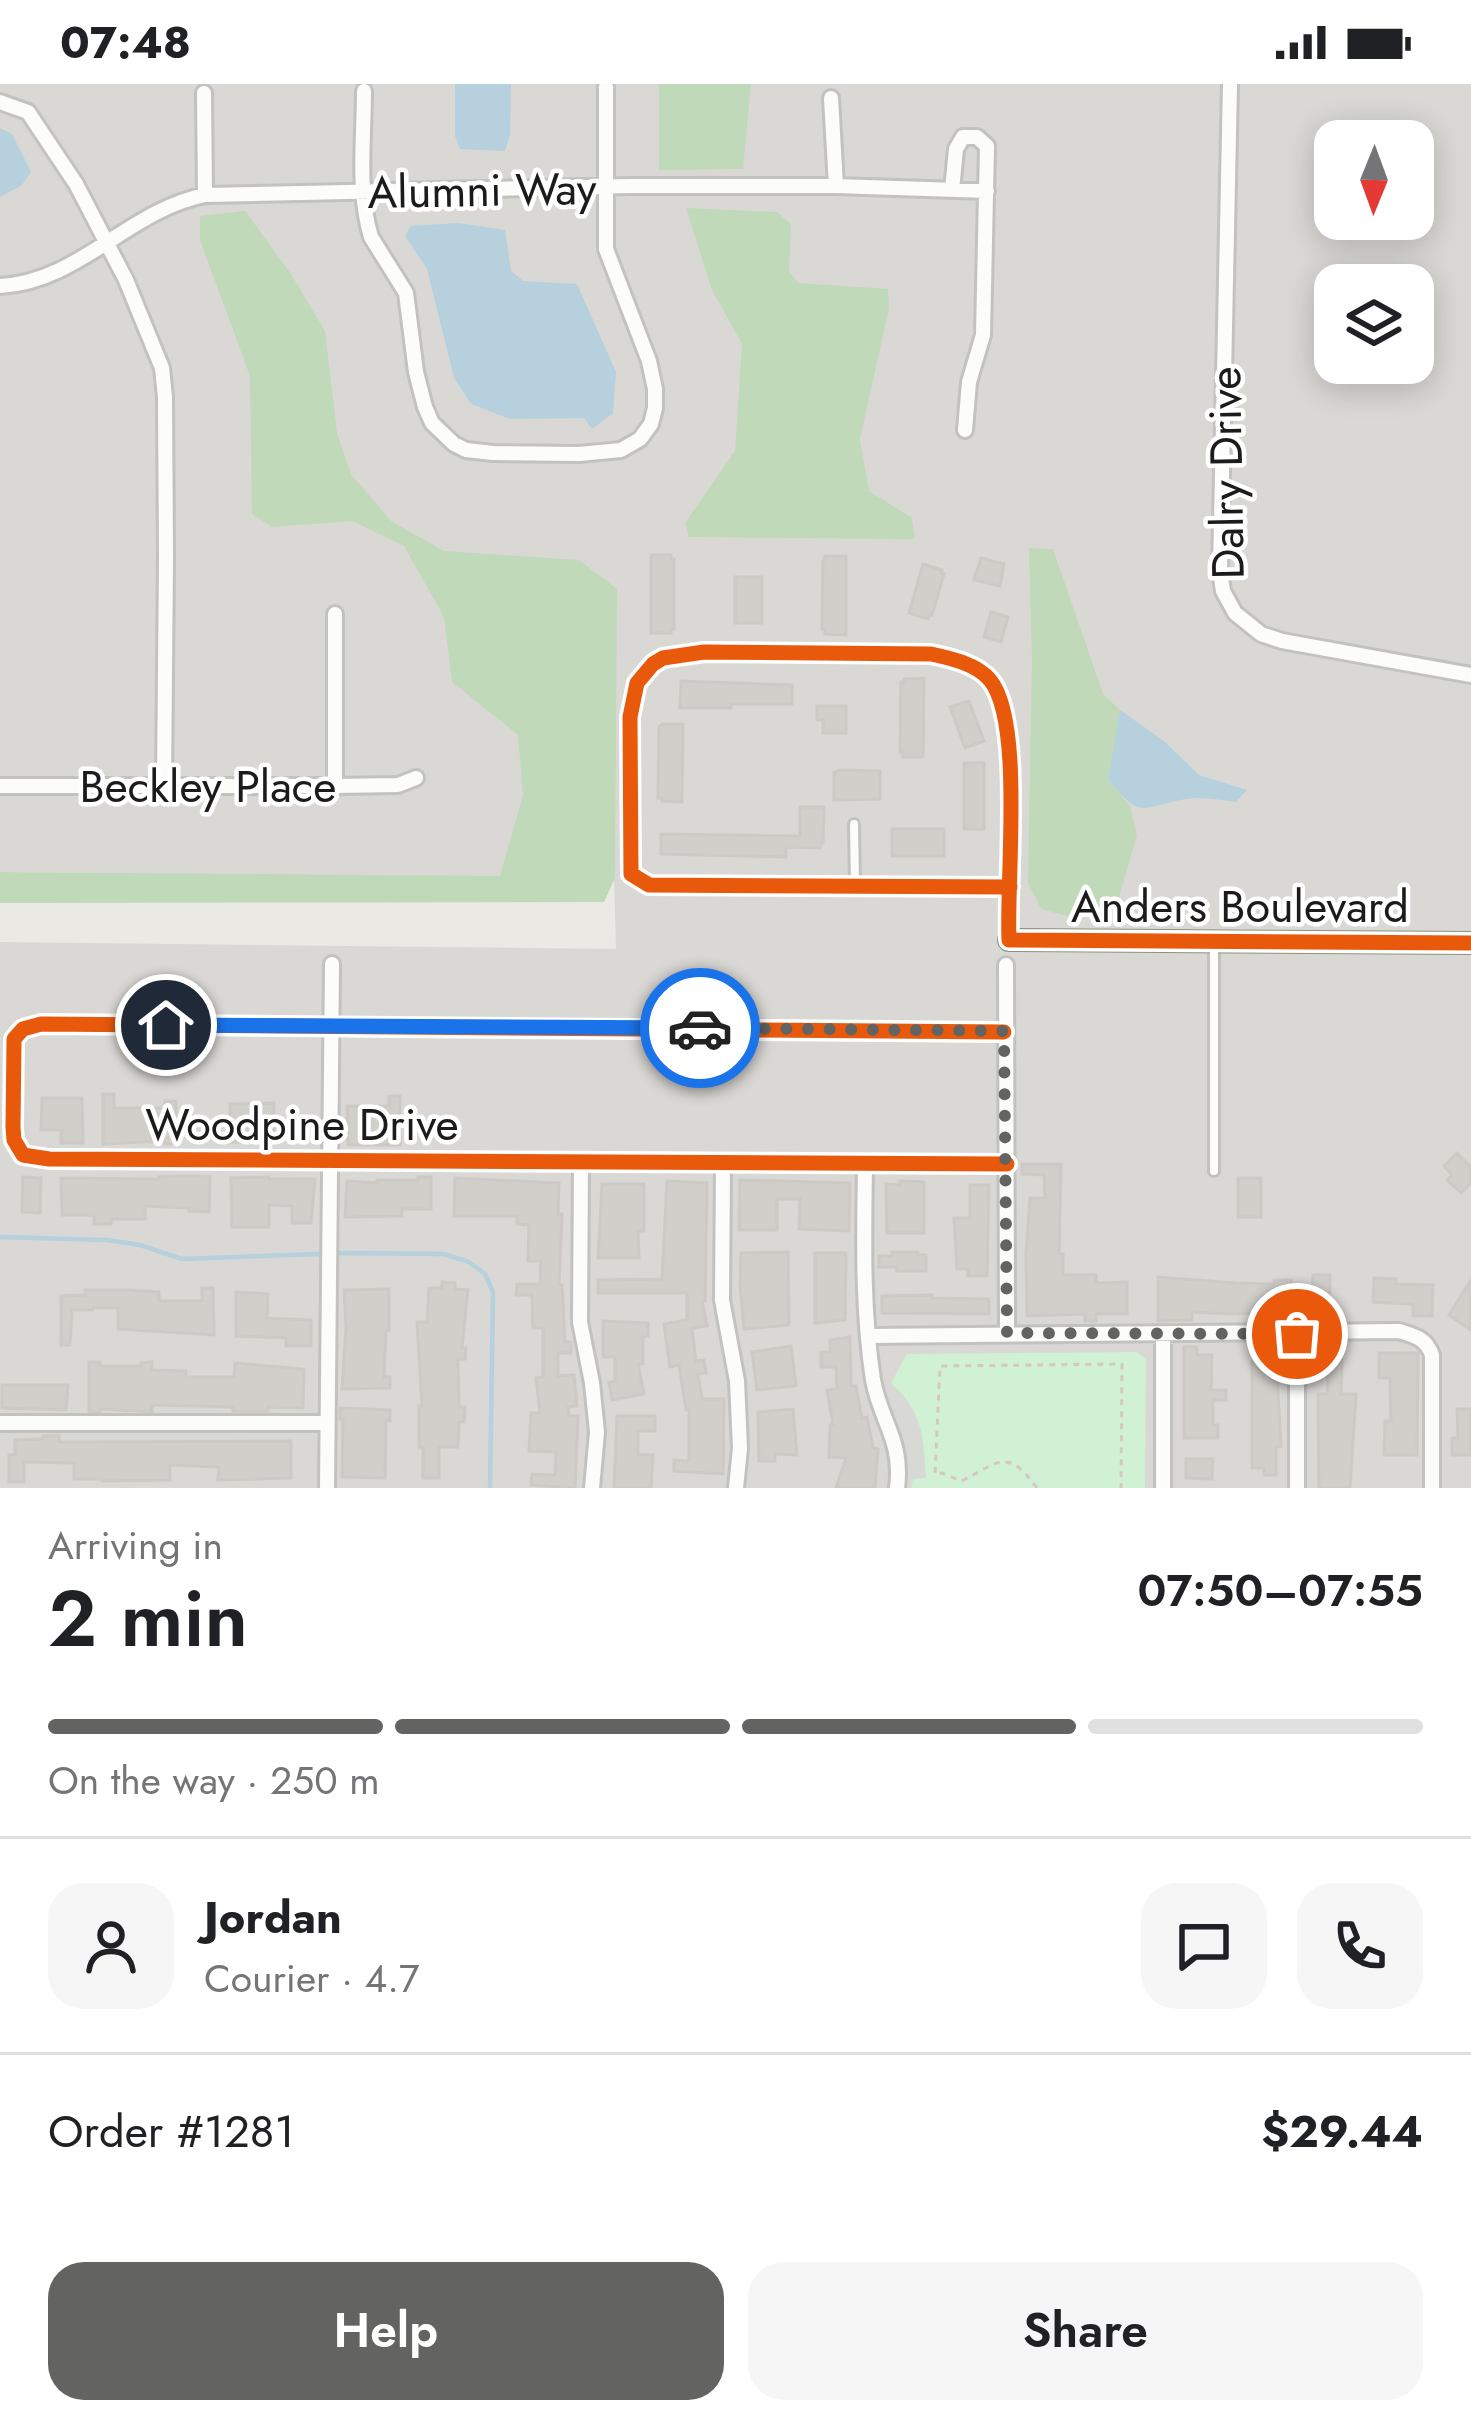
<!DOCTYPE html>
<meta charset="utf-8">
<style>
body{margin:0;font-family:Jost,sans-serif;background:#f6f6f6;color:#202124;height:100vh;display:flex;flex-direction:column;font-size:45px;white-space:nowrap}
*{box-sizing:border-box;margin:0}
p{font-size:39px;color:#757577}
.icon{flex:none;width:66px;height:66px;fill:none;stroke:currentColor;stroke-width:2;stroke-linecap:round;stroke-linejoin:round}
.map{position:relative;height:1404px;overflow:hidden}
.details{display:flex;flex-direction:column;background:#fff;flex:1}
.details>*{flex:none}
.needle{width:78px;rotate:181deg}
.buttons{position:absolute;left:1314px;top:36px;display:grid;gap:24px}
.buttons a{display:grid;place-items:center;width:120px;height:120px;border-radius:24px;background:#fff;box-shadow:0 6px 30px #0003;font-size:60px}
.pin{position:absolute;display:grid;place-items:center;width:102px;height:102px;color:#fff;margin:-51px;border:6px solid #fff;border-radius:50%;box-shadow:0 3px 12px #0007}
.courier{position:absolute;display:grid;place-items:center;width:120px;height:120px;margin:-60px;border:9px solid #1a73e8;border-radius:50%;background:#fff;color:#222;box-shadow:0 3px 15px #0007}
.overview em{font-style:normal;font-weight:600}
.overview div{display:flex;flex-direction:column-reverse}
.overview{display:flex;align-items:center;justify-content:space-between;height:204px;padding:0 48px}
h1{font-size:78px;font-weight:600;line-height:90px}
.bar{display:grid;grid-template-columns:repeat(4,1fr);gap:18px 12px;align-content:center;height:144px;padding:0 48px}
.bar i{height:15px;border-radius:9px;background:#e0e0e0}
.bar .active{background:#636361}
.bar p{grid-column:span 4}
.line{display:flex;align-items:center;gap:30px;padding:0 48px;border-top:3px solid #e0e0e0}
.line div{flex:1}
.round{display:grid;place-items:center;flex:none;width:126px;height:126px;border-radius:36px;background:#f6f6f6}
.button{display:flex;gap:24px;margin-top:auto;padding:24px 48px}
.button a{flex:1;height:138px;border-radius:36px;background:#636361;color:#fff;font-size:48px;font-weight:600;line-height:138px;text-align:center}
.button a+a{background:#f6f6f6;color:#202124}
.status{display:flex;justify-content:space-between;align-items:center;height:84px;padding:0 60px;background:#fff;direction:ltr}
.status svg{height:33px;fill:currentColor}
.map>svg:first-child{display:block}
.residential{fill:#d9d8d5;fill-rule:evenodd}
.forest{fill:#c0d9b8}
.park{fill:#d0f1d4}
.parking{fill:#d8d8d5}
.water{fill:#b6d0dd}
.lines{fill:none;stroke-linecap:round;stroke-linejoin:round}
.stream{stroke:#b6d0dd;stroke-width:4.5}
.building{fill:#d0cfca;stroke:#cdcac5;stroke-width:3}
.lane-casing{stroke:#c2c2bf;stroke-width:14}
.street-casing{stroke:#c2c2bf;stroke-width:20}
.secondary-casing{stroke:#8e937c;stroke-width:24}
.path{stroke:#d5c8c3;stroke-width:3;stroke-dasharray:6 6;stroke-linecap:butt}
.lane{stroke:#fcfcfb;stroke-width:8}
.street{stroke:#fcfcfb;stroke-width:14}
.secondary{stroke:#f0f2e8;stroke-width:18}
.cycleway-casing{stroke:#fff;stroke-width:22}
.cycleway{stroke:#e8590c;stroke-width:15}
.done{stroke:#636361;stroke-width:12;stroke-dasharray:0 21.6}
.route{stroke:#1a73e8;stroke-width:15}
.labels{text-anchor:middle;stroke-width:9;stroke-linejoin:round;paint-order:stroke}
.street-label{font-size:45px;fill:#1b1b1b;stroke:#fff}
</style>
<div class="status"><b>07:48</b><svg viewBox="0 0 49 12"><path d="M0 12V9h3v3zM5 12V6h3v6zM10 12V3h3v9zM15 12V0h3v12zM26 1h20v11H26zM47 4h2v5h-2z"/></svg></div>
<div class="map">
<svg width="1471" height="1404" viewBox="0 0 1471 1404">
<rect width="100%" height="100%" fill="#eae9e3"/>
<path class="residential" d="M0 0H1471V1404H0V858L616 865 614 794 0 788ZM1335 57H1413V135H1335ZM1335 201H1413V279H1335Z"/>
<path class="forest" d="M659 0H751L743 85 659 86Z
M686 124 777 128 791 140 789 187 798 199 888 205 889 224 860 355 869 407 912 434 915 455 689 453 685 439 735 367 742 260 712 206Z
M245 127 291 190 325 247 337 349 351 390 391 437 444 467 579 476 617 505 615 794 604 818 0 819V788L500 792 523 711 518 651 452 598 444 533 404 462 353 437 272 443 252 430 250 292 200 156V132Z
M1029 464 1053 465 1103 610 1120 626 1108 696 1130 722 1137 751 1115 827 1071 833 1041 825 1028 799 1032 577Z"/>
<path class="park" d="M1137 1268 1146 1275 1145 1404H911L913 1395 926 1394C923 1353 924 1329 891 1299L907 1270Z"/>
<path class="parking" d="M899 1310 921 1352 924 1393 909 1394 907 1357 886 1314Z"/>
<path class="water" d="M455 0H511L510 51 505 67 460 65 455 52Z
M0 44 12 50 31 88 22 101 0 113Z
M459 139 505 146 511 187 523 197 577 200 616 288 613 329 592 345 584 334 510 335 471 320 454 294 427 185 405 152 411 142Z
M1120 626 1164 657 1199 691 1247 706 1236 718C1220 716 1202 712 1186 715 1139 723 1143 737 1108 696Z"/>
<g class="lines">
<path class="stream" d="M0 1153 107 1156 140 1161 182 1175 346 1169 444 1170 469 1178 485 1190 493 1208 490 1404"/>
</g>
<path class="building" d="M651 471H671V475H674V545H671V549H651Z
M825 472H846V551L825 550V546L822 545 823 476Z
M981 474 1004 480 1000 502 974 496Z
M923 480 942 486 941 489 944 490 932 531H929L928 535 909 529Z
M735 493H762V539H735Z
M991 528 1008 533 1001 558 984 553Z
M924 594 923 673H903V668H900L901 598H904V595Z
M681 597 792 601V620H731V624H680Z
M969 617 984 657 965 664 950 623Z
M817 622H846V649H823V636H817Z
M662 640H683L682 718 662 717 661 714H658L659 643Z
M964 679H984V745H964Z
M842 686 880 687V715L834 716V688Z
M800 723H824L823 759H821L820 764 786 763V773L661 770V750L800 752Z
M892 745H944V772H892Z
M103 1010H114V1024H165V1017H176V1060H165V1057L103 1060Z
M389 1012H400V1061H348L347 1022H389Z
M42 1014H82L83 1059H61V1046H41Z
M274 1019V1059L230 1058V1020Z
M1457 1069 1471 1083V1099L1461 1109 1447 1096 1452 1091 1444 1082Z
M1022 1080H1061L1059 1170H1063V1191H1096V1199L1127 1198V1230H1096V1237H1085V1230L1027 1232 1026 1170 1030 1114H1045L1044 1091 1022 1090Z
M190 1092 210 1093 209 1128 189 1127V1124L145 1122V1135H111V1140H94V1131H62L61 1094 159 1095V1093Z
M23 1093 41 1094 40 1129 22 1128Z
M269 1093V1095H315L311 1139H292V1122L269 1121V1143H232L231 1094Z
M418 1093H431V1125H402V1132L345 1133 347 1097 377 1099V1096H418Z
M455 1094 559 1099 558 1130H562L559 1201H562L565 1258H571V1269H558V1292L574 1291 577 1322 568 1323 569 1332H578L575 1404 531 1401 532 1390 555 1391 556 1368 529 1367 531 1329H540L536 1294 543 1293V1244H533L532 1211H516L517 1200H540L541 1177H528L529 1141 517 1140V1132H454Z
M1238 1094H1261V1133H1238Z
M740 1096 850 1099 849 1147 799 1145 800 1115H777V1146H739Z
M667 1097 707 1099 705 1217H702L707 1242 692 1244 696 1277 704 1276 706 1289 698 1290 702 1315H724L723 1390 674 1387V1376L689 1377V1326H686L679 1281 670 1283 664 1240 687 1236V1209H598V1196L662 1195Z
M900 1097 924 1098V1149H887L886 1100 900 1101Z
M602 1100H644V1147H638L639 1174H598Z
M970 1101H989L987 1192H968V1185H957L954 1134H970Z
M788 1168 789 1241 744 1245 740 1201 741 1169Z
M892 1168H918V1171H926V1187H897L896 1183H879V1172H892Z
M815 1169H846L845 1236 815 1239Z
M1313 1191H1330L1329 1229 1307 1227 1229 1230 1192 1228V1236L1158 1237V1193L1236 1199 1274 1200V1196H1291V1211L1312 1213Z
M1374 1194 1396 1195V1200L1433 1201 1432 1232H1413V1220L1373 1218Z
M1471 1196V1246L1449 1231Z
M442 1198 455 1199V1205L468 1206 462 1264H466L465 1275H458L459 1323H465L464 1338H459L458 1363H439V1394H423V1363H419V1322H422L417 1238H427L429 1204H442Z
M202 1204H213L214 1251 118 1245V1224H93V1226H72L70 1261H61V1212L85 1211V1206H128L159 1208V1217H202Z
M389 1205V1246L386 1245 384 1293H390V1304L342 1305 346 1244 344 1206Z
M236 1208 268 1210 267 1234 311 1236V1262H286V1254L236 1252Z
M932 1211V1214L989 1215V1230L882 1229V1212Z
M603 1237 648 1239V1252L643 1253V1280H638L644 1310 612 1316 609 1298 615 1297V1273H603Z
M850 1253 851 1302H856L862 1335 867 1333 873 1364 878 1365 875 1404H836L846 1374 829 1373 830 1341 833 1340 827 1306 837 1305 836 1283H821V1268H830V1256Z
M791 1262 796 1302 757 1306 752 1268Z
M1184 1263H1197V1271H1212L1211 1306H1226V1316H1213V1341H1218V1354H1184Z
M1379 1269H1418L1417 1371H1384L1385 1337H1391L1390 1294H1379Z
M1328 1275H1342L1341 1310H1356L1350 1404H1319L1318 1310H1327Z
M89 1278H100V1282H141V1279L152 1278V1286L186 1287V1293H234L235 1279 304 1285 303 1324 268 1323V1327H233V1323L152 1321V1328L100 1325V1328H89Z
M1252 1278H1280V1292H1277L1281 1362 1276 1363V1391H1264V1384H1252Z
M2 1301H68L66 1326 2 1324Z
M340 1324 390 1326V1337L386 1336 385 1394 342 1393 343 1335H340Z
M793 1325 797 1371 775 1370V1377H759L758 1328Z
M1457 1325H1471V1371H1452V1354H1458Z
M617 1332H655V1347H638V1370L653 1371 651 1404H614Z
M43 1352H59V1358L291 1357V1394L218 1396 219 1383 170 1381V1396L102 1397V1395H74V1379L24 1378V1398H9V1371H15V1356L43 1355Z
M1186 1375H1213L1212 1395 1186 1394Z"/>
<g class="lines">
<g class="lane-casing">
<path id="lane" d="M854 740 855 801
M1214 859V1087"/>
</g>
<g class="street-casing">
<path id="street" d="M1230 0 1220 487 1223 507 1235 529 1261 550 1282 557 1471 591
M364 7C364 54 357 107 371 153L406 209 416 288 425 323 432 339 454 360 466 366 493 369 579 370 621 366 640 355 651 340 655 324V305L649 277 606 165V3
M204 9 205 111
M831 14 836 102
M0 18 28 28 76 100 126 196 162 284 165 313 166 474 164 701
M952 106 956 65 963 53H977L987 62 983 251 969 298 965 346
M0 202C79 198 129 126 205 111L632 102H836L987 107
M335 530V702
M0 702H335L398 701 416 694
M1009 856C1006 798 1024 637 990 596 977 580 950 574 931 570L704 568 663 574 653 580 637 599 630 633 631 790 649 801 1010 803
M1006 881 1007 1249
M1004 948 41 940 23 945 14 955 13 1043 14 1056 23 1071 49 1075 1007 1080
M581 1078 580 1238 592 1299 597 1348 592 1404
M723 1079 722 1216 737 1297 740 1364 736 1404
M865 1080C864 1153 862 1224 873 1296 881 1339 903 1356 897 1404
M1297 1249V1404
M869 1252 1399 1247C1415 1252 1426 1254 1432 1271V1404
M0 1339H327
M327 1404 332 880
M1163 1404V1250"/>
</g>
<g class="secondary-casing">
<path id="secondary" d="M1009 856 1471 859"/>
</g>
<path class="path" d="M1037 1404C1006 1362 999 1379 961 1397L942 1389 935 1390 940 1282 1122 1280 1121 1404"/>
<use href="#lane" class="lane"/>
<use href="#street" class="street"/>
<use href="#secondary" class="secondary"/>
<g class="cycleway-casing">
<path id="cycleway" d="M1010 803 649 801 631 790 630 633 637 599 653 580 663 574 704 568 931 570C950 574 977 580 990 596 1024 637 1006 798 1009 856L1471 859
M1004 948 41 940 23 945 14 955 13 1043 14 1056 23 1071 49 1075 1007 1080"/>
</g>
<use href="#cycleway" class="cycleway"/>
</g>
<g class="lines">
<path class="done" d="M700 944 1004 947 1007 1249 1297 1250"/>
<path class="route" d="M166 941 700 944"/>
</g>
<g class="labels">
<g class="street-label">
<text transform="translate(482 106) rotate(-1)" y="16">Alumni Way</text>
<text transform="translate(1226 389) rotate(-91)" y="16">Dalry Drive</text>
<text x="208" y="718">Beckley Place</text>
<text x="1240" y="838">Anders Boulevard</text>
<text x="302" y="1056">Woodpine Drive</text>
</g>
</g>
</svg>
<div class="buttons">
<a><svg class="needle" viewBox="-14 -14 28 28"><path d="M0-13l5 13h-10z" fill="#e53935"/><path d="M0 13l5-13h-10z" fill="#757577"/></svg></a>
<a><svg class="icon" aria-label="layers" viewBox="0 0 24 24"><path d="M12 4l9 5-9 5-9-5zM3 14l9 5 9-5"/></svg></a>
</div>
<div class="pin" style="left:1297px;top:1250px;background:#ea580c"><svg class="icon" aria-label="bag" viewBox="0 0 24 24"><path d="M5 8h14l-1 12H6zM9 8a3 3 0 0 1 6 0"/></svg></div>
<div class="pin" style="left:166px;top:941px;background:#1f2937"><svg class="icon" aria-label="home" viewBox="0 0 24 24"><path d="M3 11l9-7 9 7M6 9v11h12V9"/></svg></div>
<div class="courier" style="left:700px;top:944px"><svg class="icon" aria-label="car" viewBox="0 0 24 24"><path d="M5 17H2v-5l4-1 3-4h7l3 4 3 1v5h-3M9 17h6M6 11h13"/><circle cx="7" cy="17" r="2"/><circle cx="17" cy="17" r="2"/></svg></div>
</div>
<section class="details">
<div class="overview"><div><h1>2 min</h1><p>Arriving in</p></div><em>07:50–07:55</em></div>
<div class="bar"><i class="active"></i><i class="active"></i><i class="active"></i><i></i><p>On the way · 250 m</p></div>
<div class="line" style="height:216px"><a class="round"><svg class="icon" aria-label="person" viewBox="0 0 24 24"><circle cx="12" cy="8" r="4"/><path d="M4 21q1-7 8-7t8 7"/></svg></a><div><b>Jordan</b><p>Courier · 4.7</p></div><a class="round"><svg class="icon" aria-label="chat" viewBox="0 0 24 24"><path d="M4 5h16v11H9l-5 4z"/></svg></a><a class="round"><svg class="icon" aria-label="phone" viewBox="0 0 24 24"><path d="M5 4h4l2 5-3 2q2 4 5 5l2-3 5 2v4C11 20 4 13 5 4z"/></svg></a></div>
<div class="line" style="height:156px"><div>Order #1281</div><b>$29.44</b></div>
<div class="button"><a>Help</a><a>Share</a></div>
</section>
